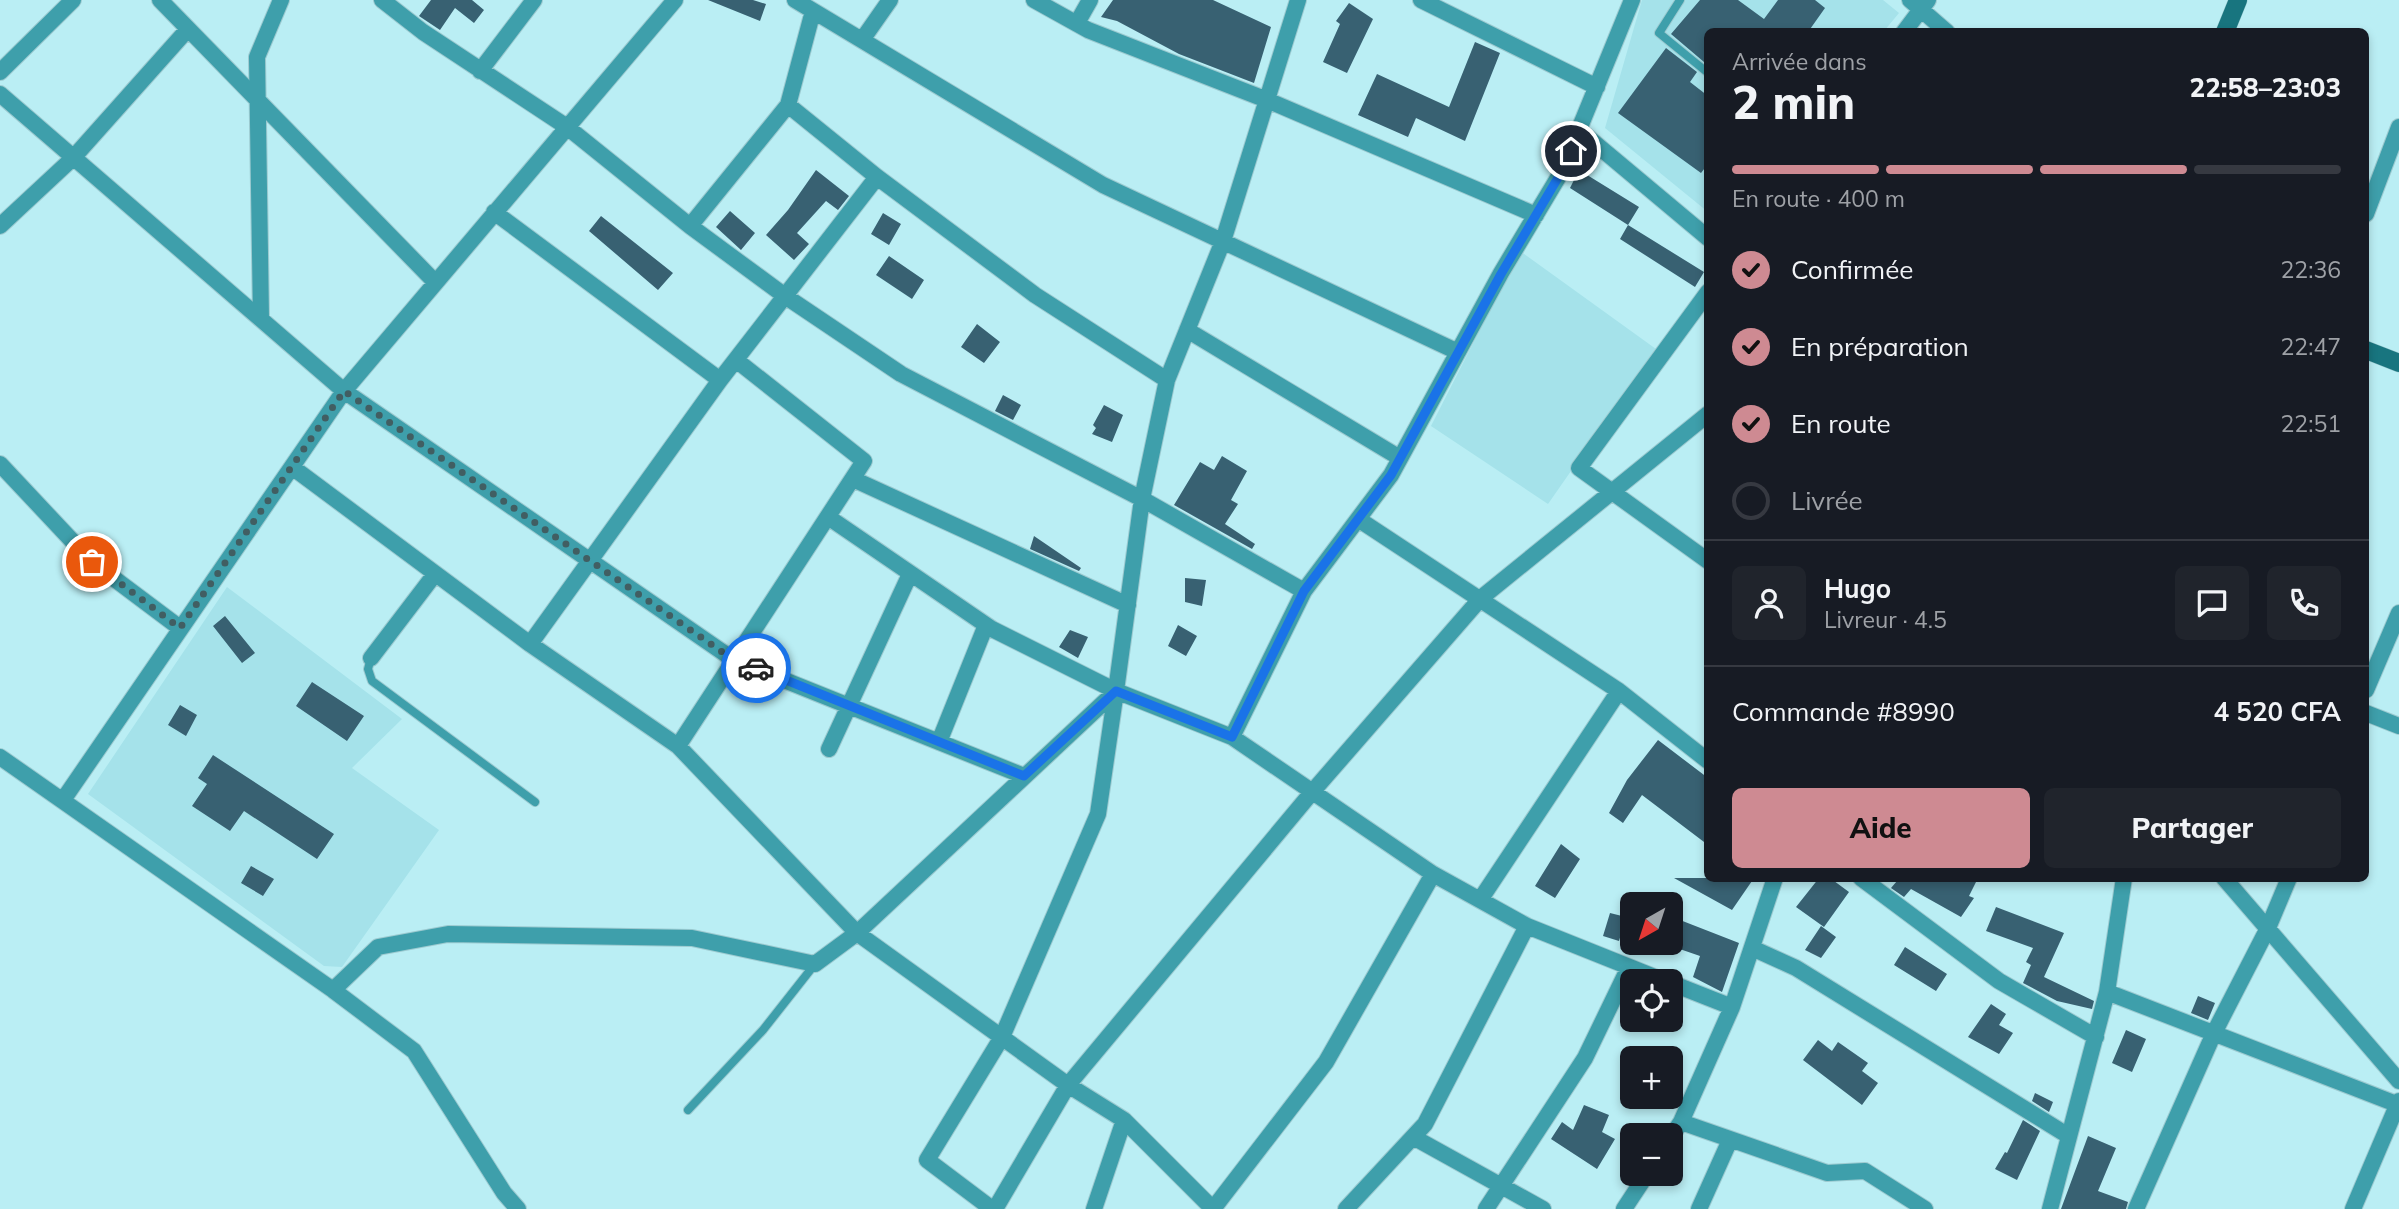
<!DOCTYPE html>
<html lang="fr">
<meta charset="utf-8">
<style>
body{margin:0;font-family:Mulish,sans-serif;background:#20242c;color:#f1f3f6;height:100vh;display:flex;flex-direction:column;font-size:26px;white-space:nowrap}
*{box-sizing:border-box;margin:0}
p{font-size:23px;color:#9ea1a6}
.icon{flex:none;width:38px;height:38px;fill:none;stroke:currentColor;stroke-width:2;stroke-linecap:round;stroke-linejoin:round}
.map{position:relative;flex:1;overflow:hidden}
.panel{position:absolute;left:1704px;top:28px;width:665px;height:854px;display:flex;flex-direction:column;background:#171b24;border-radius:10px;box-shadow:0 4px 10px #0003}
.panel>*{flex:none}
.needle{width:46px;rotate:219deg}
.tools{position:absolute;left:1620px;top:892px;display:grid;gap:14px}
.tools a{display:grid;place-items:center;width:63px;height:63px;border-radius:10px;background:#171b24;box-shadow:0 4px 10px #0003;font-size:35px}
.pin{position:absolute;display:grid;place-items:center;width:60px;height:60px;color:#fff;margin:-30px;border:4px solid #fff;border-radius:50%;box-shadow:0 2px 7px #0007}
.courier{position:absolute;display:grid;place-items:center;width:70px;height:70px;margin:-35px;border:5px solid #1a73e8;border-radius:50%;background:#fff;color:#222;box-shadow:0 2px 9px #0007}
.headline em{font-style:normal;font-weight:800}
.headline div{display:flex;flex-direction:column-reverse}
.headline{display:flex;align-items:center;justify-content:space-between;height:119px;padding:0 28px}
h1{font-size:46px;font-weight:800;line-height:52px}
.bar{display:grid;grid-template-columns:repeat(4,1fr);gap:10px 7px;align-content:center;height:84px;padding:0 28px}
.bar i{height:9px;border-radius:5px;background:#363941}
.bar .current{background:#ce8a92}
.bar p{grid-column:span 4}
.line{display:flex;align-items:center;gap:18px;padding:0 28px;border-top:2px solid #363941}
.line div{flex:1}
.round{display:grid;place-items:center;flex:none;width:74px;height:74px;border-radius:10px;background:#20242c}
ol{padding:0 28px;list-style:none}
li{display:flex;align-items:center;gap:21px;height:77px}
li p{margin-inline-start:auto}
li .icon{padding:7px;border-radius:50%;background:#ce8a92;color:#111;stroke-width:4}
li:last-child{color:#9ea1a6}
li i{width:38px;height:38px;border:4px solid #363941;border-radius:50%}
.primary-button{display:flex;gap:14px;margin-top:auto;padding:14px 28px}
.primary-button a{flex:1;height:80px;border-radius:10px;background:#ce8a92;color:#111;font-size:28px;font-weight:800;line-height:80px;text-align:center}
.primary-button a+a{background:#20242c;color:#f1f3f6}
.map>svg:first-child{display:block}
.built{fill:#a5e2ea}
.building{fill:#386172}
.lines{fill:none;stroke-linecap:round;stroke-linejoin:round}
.lane-casing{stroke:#9ccad0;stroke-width:10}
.street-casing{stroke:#9ccad0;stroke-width:18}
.secondary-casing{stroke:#9ccad0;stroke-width:19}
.lane{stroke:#3e9fab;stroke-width:8}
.street{stroke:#3e9fab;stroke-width:16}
.secondary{stroke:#18757f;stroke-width:18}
.done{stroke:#415e62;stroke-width:7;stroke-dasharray:0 12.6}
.route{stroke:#1a73e8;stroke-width:9}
</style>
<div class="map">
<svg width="2399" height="1209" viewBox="0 0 2399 1209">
<rect width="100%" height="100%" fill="#baeef4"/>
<path class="built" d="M1642 0H1883L1899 13 1884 31 1708 32V212L1605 128Z
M1520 251 1656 349 1548 504 1431 426Z
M227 587 402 719 352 768 439 830 342 967 324 966 88 794Z"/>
<path class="building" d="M431 0H472L484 10 474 23 455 8 440 30 419 16Z
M708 0H753L766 4 760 21Z
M1113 0H1213L1271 27 1254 83 1179 54 1117 21 1101 17Z
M1700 0H1738L1764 19 1778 0H1815L1825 8 1808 32H1708V57L1704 62 1671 34Z
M1349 3 1373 19 1347 73 1323 62 1340 24 1336 21Z
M1475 42 1500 53 1465 141 1416 118 1408 137 1358 115 1377 74 1449 107Z
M1666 48 1697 72 1690 82 1708 96V164L1701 173 1618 113Z
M816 170 849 196 838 210 826 201 797 233 809 244 794 260 766 235 788 210Z
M1579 170 1639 207 1628 225 1704 272 1695 287 1620 239 1628 225 1570 188Z
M730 211 755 233 741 250 716 227Z
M883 213 901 224 889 245 871 234Z
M601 216 673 273 658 290 589 231Z
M889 256 924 280 912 299 876 275Z
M977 324 1000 342 984 363 961 347Z
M1003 395 1021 405 1013 420 995 411Z
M1104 405 1123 415 1112 442 1092 434 1096 428 1093 425Z
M1222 456 1247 471 1231 500 1238 504 1225 524 1255 544 1252 549 1174 505 1200 462 1214 470Z
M1034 536 1081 568 1079 571 1030 549Z
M1185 578 1206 580 1202 606 1185 602Z
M225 616 255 653 242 663 213 626Z
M1178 625 1197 636 1186 656 1168 646Z
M1070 630 1088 637 1078 658 1059 647Z
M312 682 364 716 347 741 296 706Z
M180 705 197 715 186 736 168 725Z
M1658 740 1708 778V845L1642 795 1623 823 1609 813 1627 780Z
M213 755 334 834 317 859 244 811 230 831 192 806 207 784 198 778Z
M1561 844 1580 859 1555 898 1535 886Z
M251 866 274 879 263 896 241 883Z
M1674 878H1754L1732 910Z
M1819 878H1830L1849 892 1824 927 1796 907Z
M1893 878H1978L1969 896 1974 898 1961 917 1911 889 1904 897 1891 888 1897 881Z
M1996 907 2064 933 2044 977 2094 1001 2092 1009 2057 1001 2023 983 2031 965 2026 962 2033 948 1986 931Z
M1610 913 1626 917 1619 941 1603 936Z
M1680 920 1739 943 1722 992 1693 977 1700 956 1671 946Z
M1821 926 1836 937 1821 958 1805 950Z
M1905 947 1947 974 1936 991 1894 965Z
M2198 996 2215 1003 2208 1020 2191 1013Z
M1991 1004 2006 1014 1999 1025 2013 1033 1999 1054 1968 1037Z
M2126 1030 2146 1039 2132 1072 2112 1063Z
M1818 1040 1832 1051 1838 1042 1868 1063 1862 1071 1878 1083 1862 1105 1803 1060Z
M2035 1093 2053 1102 2049 1112 2032 1101Z
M1584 1105 1609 1115 1602 1132 1615 1139 1597 1169 1551 1139 1562 1122 1573 1130Z
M2023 1120 2040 1131 2017 1180 1995 1169 2005 1152 2007 1153Z
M2088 1136 2116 1148 2098 1191 2128 1202 2126 1209H2061Z"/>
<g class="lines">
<g class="lane-casing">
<path id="lane" d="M1680 0 1659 33 1708 73
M371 658 368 669 372 681 535 802
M688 1110 763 1030 815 964"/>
</g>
<g class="street-casing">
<path id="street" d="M160 0 435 282
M382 0 423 32 567 127 690 226 785 296 901 374 1142 499 1304 591
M795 0 1103 185 1458 352
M1034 0 1088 30 1267 100 1536 215
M1421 0 1597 87
M1910 0 1947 32
M1077 23 1090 0
M1904 32 1928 0
M862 40 890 0
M480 71 534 0
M0 72 73 0
M0 94 344 391 734 660 1024 776
M788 105 877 177 1035 295 1167 380
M1579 130 1708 238
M494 212 720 380
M2366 214 2399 127
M0 226 73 158 188 29
M690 226 788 105 813 11
M1708 292 1579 468 1708 561
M261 319 257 57 281 0
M1187 330 1400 458
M0 464 92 562 180 628
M292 467 530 644 678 746 857 933 1068 1085 1124 1120 1094 1209
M853 479 1128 605
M828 517 992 629 1116 691 1232 737 1433 874 1527 926 1667 982
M1358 519 1619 691 1708 761
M530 644 720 380 877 177
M371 658 435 574
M2366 690 2399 613
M2366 713 2399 726
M1232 737 1304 591 1391 475 1501 273 1562 171 1632 0
M939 742 986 625
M678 746 864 461 736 360
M829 749 910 574
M0 757 333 990 414 1051 504 1193 518 1209
M63 800 344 391 675 0
M1861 878 1999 981 2096 1037
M2224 878 2399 1081
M1480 900 1619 691
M1752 948 1796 968 2067 1135
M1671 983 1732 1007
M333 990 378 947 448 934 692 938 815 964 857 933 1116 691 1142 499 1167 380 1223 241 1298 0
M2107 992 2399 1105
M1124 1120 1213 1209 1326 1062 1433 874
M1681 1122 1827 1173 1865 1171 1925 1209
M1413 1137 1543 1209
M1671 1137 1681 1122 1732 1007 1775 878
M992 1209 927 1160 1002 1037 1098 814 1116 691
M995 1209 1068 1085 1313 791 1481 598 1708 414
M1346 1209 1425 1124 1527 926
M1486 1209 1585 1058 1629 967
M1624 1209 1647 1174
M1699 1209 1730 1140
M2050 1209 2107 992 2124 878
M2136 1209 2214 1033 2268 928 2289 878
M2353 1209 2399 1101"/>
</g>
<g class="secondary-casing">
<path id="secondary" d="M2225 32 2238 0
M2366 350 2399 363"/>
</g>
<use href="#lane" class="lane"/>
<use href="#street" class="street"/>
<use href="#secondary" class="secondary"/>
</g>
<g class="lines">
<path class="done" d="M92 562 180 628 344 391 734 660 756 668"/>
<path class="route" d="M756 668 1024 776 1116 691 1232 737 1304 591 1391 475 1501 274 1562 171 1571 151"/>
</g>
</svg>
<div class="tools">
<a><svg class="needle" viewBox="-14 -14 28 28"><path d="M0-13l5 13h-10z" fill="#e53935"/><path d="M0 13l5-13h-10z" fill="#9ea1a6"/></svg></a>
<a><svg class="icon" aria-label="locate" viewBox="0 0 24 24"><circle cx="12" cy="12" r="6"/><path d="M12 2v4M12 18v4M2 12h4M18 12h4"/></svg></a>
<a>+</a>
<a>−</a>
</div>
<div class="pin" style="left:92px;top:562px;background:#ea580c"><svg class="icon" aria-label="bag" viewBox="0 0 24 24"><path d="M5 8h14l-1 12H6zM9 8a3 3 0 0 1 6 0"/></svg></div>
<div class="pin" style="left:1571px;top:151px;background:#1f2937"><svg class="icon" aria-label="home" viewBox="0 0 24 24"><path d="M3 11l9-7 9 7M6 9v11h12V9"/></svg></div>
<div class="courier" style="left:756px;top:668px"><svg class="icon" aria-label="car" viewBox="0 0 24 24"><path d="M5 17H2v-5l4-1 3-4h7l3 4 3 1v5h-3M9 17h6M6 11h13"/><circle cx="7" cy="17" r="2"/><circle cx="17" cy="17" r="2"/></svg></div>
<section class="panel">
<div class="headline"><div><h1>2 min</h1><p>Arrivée dans</p></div><em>22:58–23:03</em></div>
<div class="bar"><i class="current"></i><i class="current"></i><i class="current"></i><i></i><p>En route · 400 m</p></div>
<ol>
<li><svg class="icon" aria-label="check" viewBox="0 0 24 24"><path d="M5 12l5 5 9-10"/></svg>Confirmée<p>22:36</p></li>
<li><svg class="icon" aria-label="check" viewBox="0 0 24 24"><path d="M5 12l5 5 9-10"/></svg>En préparation<p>22:47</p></li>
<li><svg class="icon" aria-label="check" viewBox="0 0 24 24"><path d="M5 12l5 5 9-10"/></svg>En route<p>22:51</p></li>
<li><i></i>Livrée</li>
</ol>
<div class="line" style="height:126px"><a class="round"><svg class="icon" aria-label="person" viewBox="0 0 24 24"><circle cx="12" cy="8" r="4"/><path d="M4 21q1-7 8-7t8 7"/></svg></a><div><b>Hugo</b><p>Livreur · 4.5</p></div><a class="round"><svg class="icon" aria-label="chat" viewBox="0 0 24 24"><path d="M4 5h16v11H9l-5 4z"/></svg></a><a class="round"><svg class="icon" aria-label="phone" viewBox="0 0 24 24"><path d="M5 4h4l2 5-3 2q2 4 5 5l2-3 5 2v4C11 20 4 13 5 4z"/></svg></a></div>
<div class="line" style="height:91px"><div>Commande #8990</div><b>4 520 CFA</b></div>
<div class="primary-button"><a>Aide</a><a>Partager</a></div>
</section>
</div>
